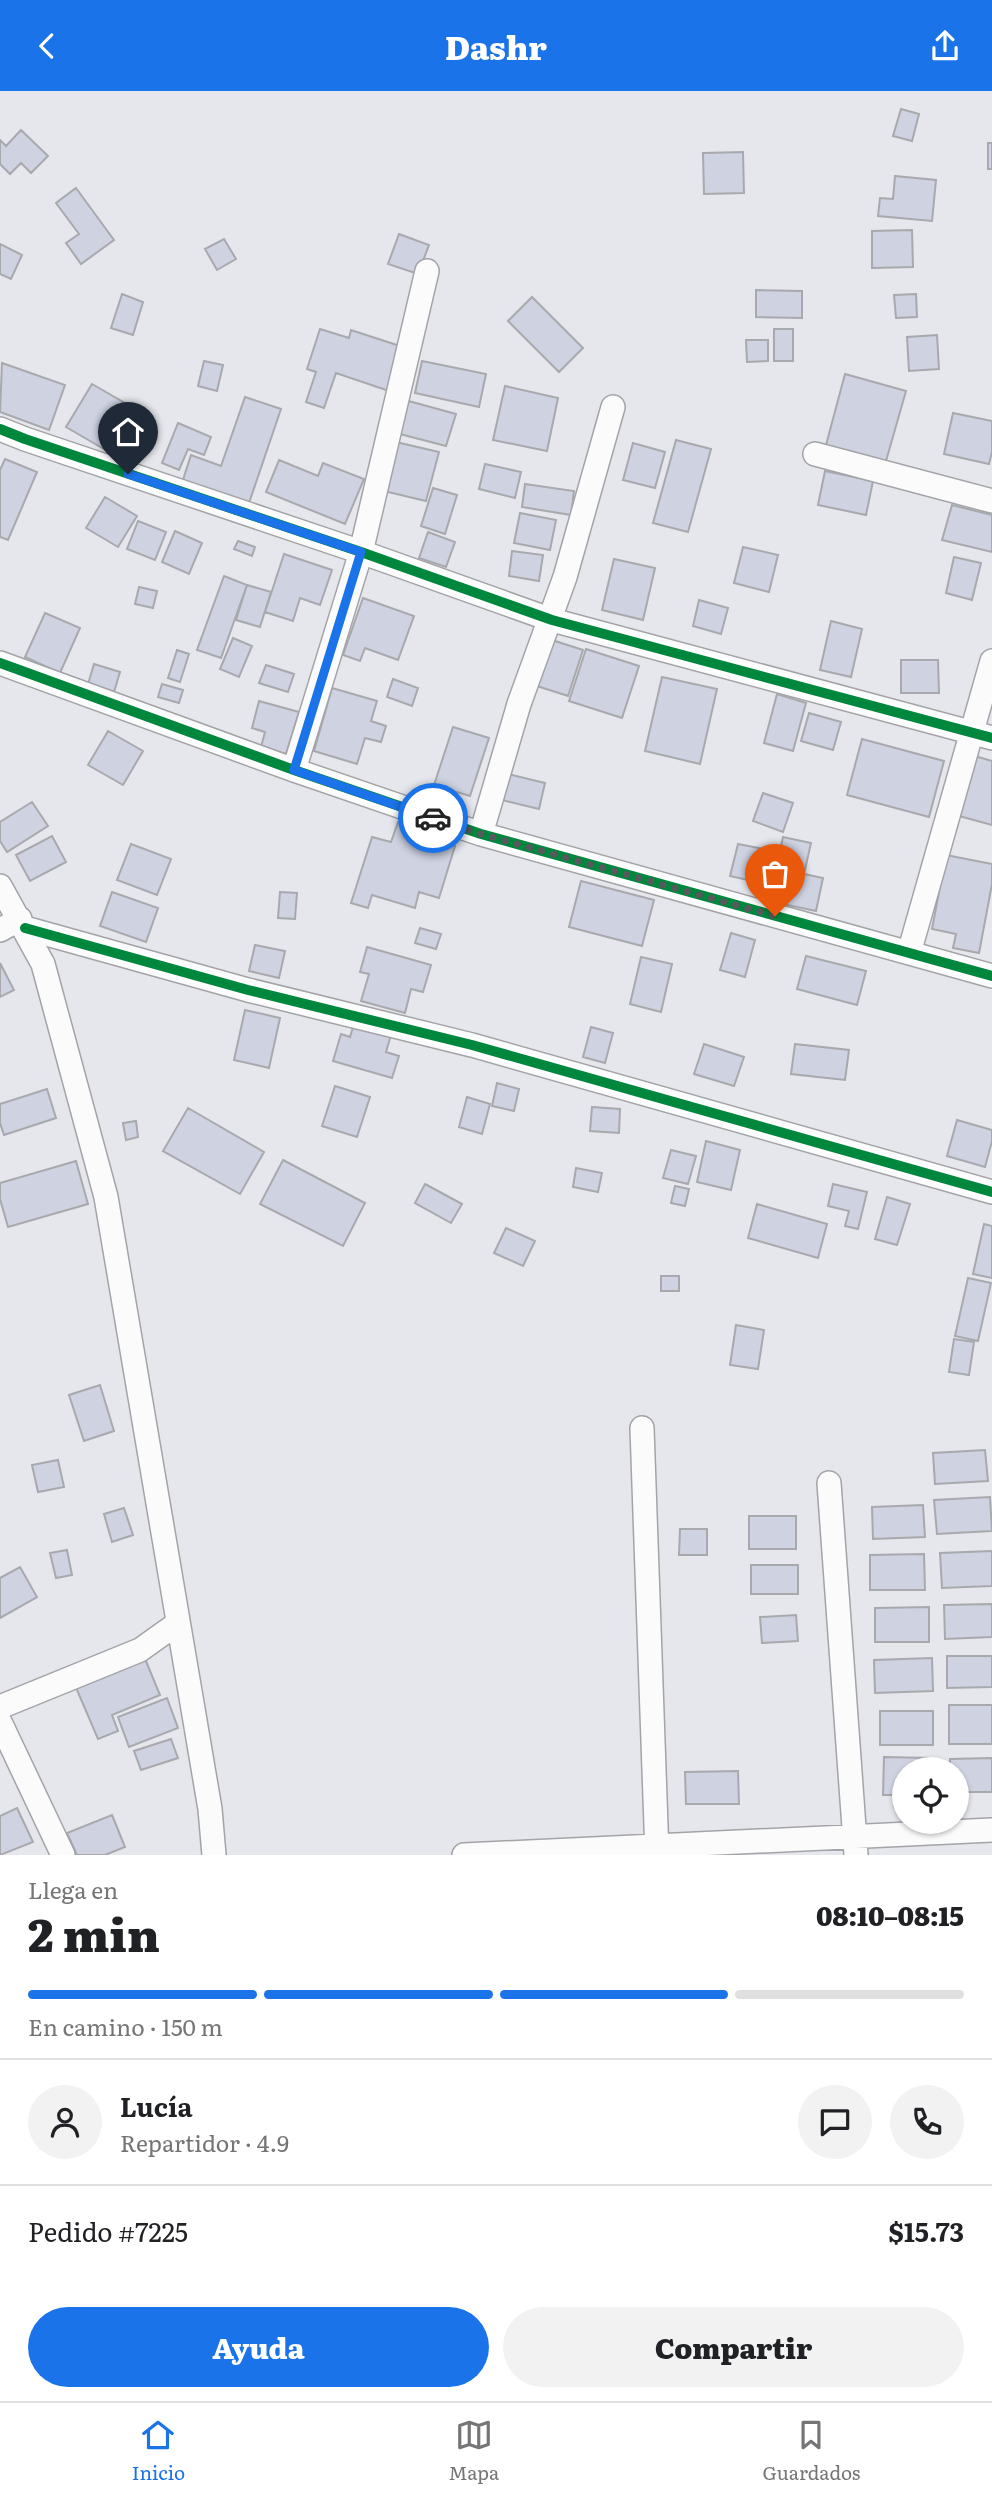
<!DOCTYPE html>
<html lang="es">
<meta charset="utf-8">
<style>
body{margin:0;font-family:Literata,serif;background:#f2f2f2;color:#202124;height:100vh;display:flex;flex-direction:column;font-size:26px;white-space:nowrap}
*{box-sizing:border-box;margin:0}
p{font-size:23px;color:#757577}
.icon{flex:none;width:38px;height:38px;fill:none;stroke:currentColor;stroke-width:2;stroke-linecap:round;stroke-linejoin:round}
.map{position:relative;height:1764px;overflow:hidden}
.drawer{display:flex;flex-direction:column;background:#fff;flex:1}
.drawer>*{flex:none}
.tools{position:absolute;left:892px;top:1666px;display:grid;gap:14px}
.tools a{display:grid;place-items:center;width:77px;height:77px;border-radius:50%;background:#fff;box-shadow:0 2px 5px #0004;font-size:35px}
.pin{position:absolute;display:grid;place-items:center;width:60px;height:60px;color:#fff;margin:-72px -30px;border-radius:50% 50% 50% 0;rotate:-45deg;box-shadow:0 0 7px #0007}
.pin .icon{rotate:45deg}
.courier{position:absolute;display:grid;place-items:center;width:70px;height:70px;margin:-35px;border:5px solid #1a73e8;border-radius:50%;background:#fff;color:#222;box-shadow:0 2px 9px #0007}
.head em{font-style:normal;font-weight:800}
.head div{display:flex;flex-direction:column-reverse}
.head{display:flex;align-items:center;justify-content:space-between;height:119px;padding:0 28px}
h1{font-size:46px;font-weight:800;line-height:52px}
.bar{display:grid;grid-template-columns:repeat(4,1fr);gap:10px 7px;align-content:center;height:84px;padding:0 28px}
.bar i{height:9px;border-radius:5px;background:#e0e0e0}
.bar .on{background:#1a73e8}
.bar p{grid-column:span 4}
.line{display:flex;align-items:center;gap:18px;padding:0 28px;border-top:2px solid #e0e0e0}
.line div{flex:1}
.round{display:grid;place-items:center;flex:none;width:74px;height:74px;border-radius:37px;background:#f2f2f2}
.cta{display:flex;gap:14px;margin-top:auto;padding:14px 28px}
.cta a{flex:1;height:80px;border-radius:42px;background:#1a73e8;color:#fff;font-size:28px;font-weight:800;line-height:80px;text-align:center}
.cta a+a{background:#f2f2f2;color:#202124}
header{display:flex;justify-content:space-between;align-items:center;height:91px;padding:0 28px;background:#1a73e8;color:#fff;font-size:32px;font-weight:800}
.menu{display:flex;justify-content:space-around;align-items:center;height:98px;border-top:2px solid #e0e0e0;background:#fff;font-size:19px;color:#757577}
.menu a{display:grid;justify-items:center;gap:4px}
.menu .on{color:#1a73e8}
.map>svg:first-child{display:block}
.building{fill:#ced2e1;stroke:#a8a9ad;stroke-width:2}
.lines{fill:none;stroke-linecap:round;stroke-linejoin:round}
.street-casing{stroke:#a3a4a8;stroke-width:26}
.street{stroke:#fbfbfc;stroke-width:23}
.cycleway-casing{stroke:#fff;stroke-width:15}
.cycleway{stroke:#00873e;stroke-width:10}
.done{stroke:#58595d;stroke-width:7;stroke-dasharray:0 12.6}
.route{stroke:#1a73e8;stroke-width:9}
</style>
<header><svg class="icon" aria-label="back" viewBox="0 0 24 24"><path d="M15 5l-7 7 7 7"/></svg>Dashr<svg class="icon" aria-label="share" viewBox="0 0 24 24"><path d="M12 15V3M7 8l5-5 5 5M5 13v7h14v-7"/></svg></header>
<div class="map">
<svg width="992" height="1764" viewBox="0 0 992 1764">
<rect width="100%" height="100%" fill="#e6e7ed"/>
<path class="building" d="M901 18 919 23 912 50 893 45Z
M21 39 48 65 31 82 21 72 10 83 0 73V49L6 55Z
M988 52H992V78H988Z
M743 61 744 102 704 103 703 62Z
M895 85 936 89 932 130 878 125 880 107 893 108Z
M76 97 114 149 81 173 66 152 79 143 56 112Z
M912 139 913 176 872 177V140Z
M399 143 429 154 418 183 388 173Z
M224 148 236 168 217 179 205 158Z
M0 153 22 164 11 188 0 183Z
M756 199 802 200V227L756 226Z
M122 203 143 211 133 244 111 237Z
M916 203 917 226 896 227 894 204Z
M532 206 583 257 559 281 508 230Z
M320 238 349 247 351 239 403 256 389 300 336 282 324 317 306 311 316 281 307 278Z
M774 238H793V270H774Z
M937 244 939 278 909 280 907 246Z
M746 249H768V270L747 271Z
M204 270 223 274 217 300 198 295Z
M422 270 486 283 479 316 415 302Z
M2 272 65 294 49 339 0 321Z
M845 283 906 300 886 370 826 354Z
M92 293 146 324 121 368 66 336Z
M505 295 558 307 547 360 493 349Z
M245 306 281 318 249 412 183 389 191 364 221 375Z
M405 309 456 323 446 355 396 342Z
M953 322 992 330V361L989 373 944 363Z
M178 332 211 346 204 364 188 358 179 379 162 372Z
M676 349 711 358 688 441 653 432Z
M396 351 439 361 426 410 384 400Z
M633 352 665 361 655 397 623 389Z
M5 368 37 381 8 449 0 446V379Z
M279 369 318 385 323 372 364 388 345 433 266 401Z
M485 373 521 381 515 407 479 398Z
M825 380 873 390 866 424 818 414Z
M525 393 574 400 571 424 522 416Z
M433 397 457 404 445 443 421 435Z
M105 406 137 425 118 456 86 437Z
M952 414 992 424V461L942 449Z
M520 422 556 429 550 459 514 452Z
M138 430 166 441 155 469 127 458Z
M175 440 202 452 189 483 162 471Z
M428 441 455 451 446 476 419 467Z
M238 450 255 456 252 465 234 458Z
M743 456 778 464 769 501 734 492Z
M512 460 543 464 539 490 509 485Z
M284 463 332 479 320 514 300 507 293 530 265 521Z
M954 466 981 472 972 509 946 502Z
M614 468 655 477 643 529 602 519Z
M224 485 247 494 221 567 197 559Z
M247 494 271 501 260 536 236 529Z
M139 496 157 500 153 517 135 513Z
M363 507 414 525 398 569 365 557 360 570 343 564Z
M699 509 728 517 721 543 693 535Z
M45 522 80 537 60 582 25 566Z
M831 530 862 538 851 586 820 579Z
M233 547 252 555 239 586 220 578Z
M552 549 583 559 568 605 537 595Z
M586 558 639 575 622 627 569 610Z
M177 559 189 563 180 591 168 587Z
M901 569H938L939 602H901Z
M94 573 120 581 114 601 88 593Z
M266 574 294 583 288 601 259 592Z
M662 586 717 598 700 673 645 660Z
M393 588 418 597 412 615 387 606Z
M162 593 183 599 179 612 158 606Z
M332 597 377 610 371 630 386 635 381 651 365 647 357 673 314 660Z
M777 603 806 612 793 660 764 652Z
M259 610 299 621 286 663 261 656 265 641 252 637Z
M809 622 841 631 833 659 801 650Z
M453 636 489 647 470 705 434 694Z
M108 640 143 660 123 694 88 674Z
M862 648 944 670 929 726 847 704Z
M975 665 992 670V734L959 725Z
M504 682 545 692 539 718 498 708Z
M763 702 793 712 783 741 753 730Z
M32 711 48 735 7 761 0 750V731Z
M398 731 417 737 416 743 455 755 439 807 419 801 415 817 372 804 368 817 351 812 372 746 391 751Z
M52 745 66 771 30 790 16 764Z
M783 746 811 752 804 783 823 787 816 820 769 810Z
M131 753 171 768 157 804 117 789Z
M738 753 764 758 757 791 730 785Z
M946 764 992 773V793L979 862 953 857 956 843 932 838Z
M581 790 654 809 642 855 569 836Z
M112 801 158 817 146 851 100 835Z
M280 801 297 802 295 828 278 827Z
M420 837 441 843 436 858 415 852Z
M731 842 755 849 745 886 720 879Z
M255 854 285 860 279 887 249 880Z
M367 856 431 874 423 901 411 898 405 922 361 910 369 883 360 881Z
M806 865 866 880 857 914 797 898Z
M641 866 672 873 661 921 630 913Z
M0 872 14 899 0 906Z
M245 919 280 927 269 977 234 969Z
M354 933 391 944 386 961 399 965 392 987 333 970 341 943 350 946Z
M591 936 613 942 605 972 583 966Z
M704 953 744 966 734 995 694 983Z
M795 953 849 959 845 989 791 983Z
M497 992 519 998 514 1020 492 1015Z
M335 995 370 1006 357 1046 322 1035Z
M47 998 56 1027 4 1044 0 1032V1013Z
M467 1006 490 1013 482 1043 459 1036Z
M592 1016 620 1018 619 1042 590 1040Z
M188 1017 264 1061 240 1103 163 1060Z
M957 1029 992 1039V1050L985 1076 947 1065Z
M136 1030 138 1046 126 1049 123 1032Z
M706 1050 740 1059 731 1099 697 1091Z
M671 1059 696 1065 688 1093 663 1087Z
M283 1069 365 1112 343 1155 260 1113Z
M76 1070 88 1113 8 1136 0 1108V1092Z
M576 1077 602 1082 598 1101 573 1096Z
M425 1093 462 1113 451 1132 415 1112Z
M833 1093 867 1101 858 1138 845 1135 849 1120 828 1115Z
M675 1095 689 1098 685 1115 671 1112Z
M887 1106 910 1113 897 1154 875 1148Z
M757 1113 827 1133 818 1167 748 1147Z
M984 1133 992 1135V1187L973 1183Z
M506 1137 535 1150 523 1175 494 1162Z
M661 1185H679V1200H661Z
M968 1187 991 1192 978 1250 955 1245Z
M736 1234 764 1239 758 1278 730 1274Z
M954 1248 974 1251 969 1284 949 1281Z
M100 1294 114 1340 84 1350 69 1304Z
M985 1359 988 1390 935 1393 933 1362Z
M58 1369 64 1396 38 1401 32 1374Z
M990 1406 992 1440 937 1443 934 1409Z
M923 1414 925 1446 873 1448 872 1416Z
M124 1417 133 1444 112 1451 104 1423Z
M749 1425H796V1458H749Z
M680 1438H707V1464H679Z
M67 1459 72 1484 56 1487 50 1462Z
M992 1460V1495L942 1497 940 1462Z
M924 1463 925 1499H870V1464Z
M751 1474H798V1503H751Z
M20 1476 37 1506 0 1527V1487Z
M992 1513V1546L945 1548 944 1514Z
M929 1516V1551H875V1517Z
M796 1524 798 1550 762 1552 760 1526Z
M143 1563 160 1604 112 1624 118 1640 98 1648 74 1592Z
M947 1565H992V1596L947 1597Z
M932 1567 933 1600 875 1602 874 1569Z
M167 1607 178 1637 129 1656 118 1626Z
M949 1614H992V1653H949Z
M880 1620H933V1654H880Z
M171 1648 178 1667 141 1679 134 1660Z
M884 1666 931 1667 930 1678H905V1704H883Z
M992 1667V1701H957V1678H950V1668Z
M738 1680 739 1713H686L685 1681Z
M17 1717 33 1751 0 1764V1725Z
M112 1724 125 1756 105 1764H77L67 1742Z"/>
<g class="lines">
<g class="street-casing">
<path id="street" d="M0 338 25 348 361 461 552 529 992 647
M815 363 992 410
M0 572 294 679 481 743 992 885
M294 679 361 461 427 180
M481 743 519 613 565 486 613 316
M0 795 43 873 106 1106 210 1718 214 1764
M25 837 248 899 472 954 992 1101
M0 839 20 828
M909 862 992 570
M642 1337 657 1764
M829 1392 856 1764
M0 1616 140 1559 178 1532
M0 1631 63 1764
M464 1764 992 1739"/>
</g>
<use href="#street" class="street"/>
<g class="cycleway-casing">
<path id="cycleway" d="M0 338 25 348 361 461 552 529 992 647
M0 572 294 679 481 743 992 885
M25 837 248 899 472 954 992 1101"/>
</g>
<use href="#cycleway" class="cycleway"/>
</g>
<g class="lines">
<path class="done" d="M433 727 481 743 775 825"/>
<path class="route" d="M128 383 361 461 294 679 433 727"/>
</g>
</svg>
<div class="tools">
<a><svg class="icon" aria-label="locate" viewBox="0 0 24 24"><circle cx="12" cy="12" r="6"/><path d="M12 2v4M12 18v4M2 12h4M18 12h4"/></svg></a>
</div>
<div class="pin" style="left:775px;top:825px;background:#ea580c"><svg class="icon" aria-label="bag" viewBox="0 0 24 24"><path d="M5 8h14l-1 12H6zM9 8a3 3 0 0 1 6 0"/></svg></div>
<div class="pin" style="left:128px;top:383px;background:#1f2937"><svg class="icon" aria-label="home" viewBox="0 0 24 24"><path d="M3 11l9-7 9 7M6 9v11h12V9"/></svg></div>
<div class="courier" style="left:433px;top:727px"><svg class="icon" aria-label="car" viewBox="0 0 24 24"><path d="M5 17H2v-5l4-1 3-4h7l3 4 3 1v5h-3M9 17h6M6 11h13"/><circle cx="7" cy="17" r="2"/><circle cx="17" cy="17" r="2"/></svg></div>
</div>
<section class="drawer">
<div class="head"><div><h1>2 min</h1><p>Llega en</p></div><em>08:10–08:15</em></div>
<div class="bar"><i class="on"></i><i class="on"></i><i class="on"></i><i></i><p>En camino · 150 m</p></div>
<div class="line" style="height:126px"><a class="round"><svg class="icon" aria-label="person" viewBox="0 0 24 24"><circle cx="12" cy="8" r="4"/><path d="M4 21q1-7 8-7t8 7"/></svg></a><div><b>Lucía</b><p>Repartidor · 4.9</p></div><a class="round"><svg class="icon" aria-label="chat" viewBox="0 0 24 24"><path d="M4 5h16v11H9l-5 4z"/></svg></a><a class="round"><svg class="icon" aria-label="phone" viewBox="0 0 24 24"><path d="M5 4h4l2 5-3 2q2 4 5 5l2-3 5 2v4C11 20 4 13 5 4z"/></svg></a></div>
<div class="line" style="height:91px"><div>Pedido #7225</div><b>$15.73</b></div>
<div class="cta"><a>Ayuda</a><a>Compartir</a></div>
</section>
<nav class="menu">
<a class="on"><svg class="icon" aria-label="home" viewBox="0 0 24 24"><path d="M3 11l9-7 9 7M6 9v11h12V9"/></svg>Inicio</a>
<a><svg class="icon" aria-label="map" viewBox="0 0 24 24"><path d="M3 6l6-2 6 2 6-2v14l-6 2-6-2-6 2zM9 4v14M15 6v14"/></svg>Mapa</a>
<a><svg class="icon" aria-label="saved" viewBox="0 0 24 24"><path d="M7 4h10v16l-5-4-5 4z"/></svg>Guardados</a>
</nav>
